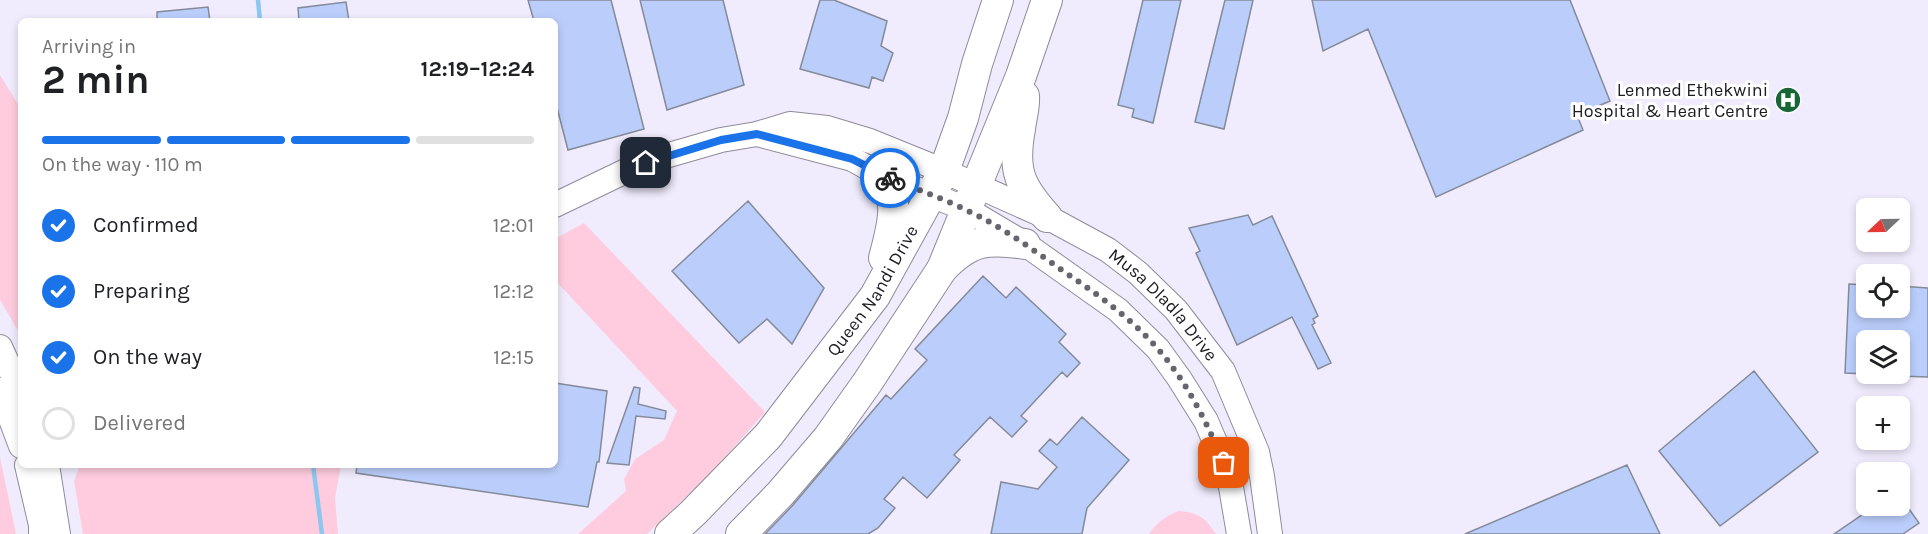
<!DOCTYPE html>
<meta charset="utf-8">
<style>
body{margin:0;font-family:Karla,sans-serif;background:#f6f6f6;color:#202124;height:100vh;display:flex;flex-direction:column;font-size:22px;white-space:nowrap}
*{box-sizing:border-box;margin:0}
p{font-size:20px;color:#757577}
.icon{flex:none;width:33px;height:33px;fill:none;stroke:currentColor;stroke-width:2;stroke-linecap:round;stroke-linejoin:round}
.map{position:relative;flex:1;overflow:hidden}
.sheet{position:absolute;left:18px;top:18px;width:540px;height:450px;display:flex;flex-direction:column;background:#fff;border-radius:9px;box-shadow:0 3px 9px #0003}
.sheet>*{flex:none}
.needle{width:39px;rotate:248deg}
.controls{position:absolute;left:1856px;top:198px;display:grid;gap:12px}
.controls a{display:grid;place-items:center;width:54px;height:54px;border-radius:9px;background:#fff;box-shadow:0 3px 9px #0003;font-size:30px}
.pin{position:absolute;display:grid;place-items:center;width:51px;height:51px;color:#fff;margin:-26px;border-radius:12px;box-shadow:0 3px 9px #0006}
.courier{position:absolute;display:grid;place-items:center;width:60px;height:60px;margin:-30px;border:4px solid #1a73e8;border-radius:50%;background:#fff;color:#222;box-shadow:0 2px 8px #0007}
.summary em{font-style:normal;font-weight:700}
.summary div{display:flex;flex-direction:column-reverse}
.summary{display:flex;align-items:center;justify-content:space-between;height:102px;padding:0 24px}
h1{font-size:39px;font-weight:700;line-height:45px}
.bar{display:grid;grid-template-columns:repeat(4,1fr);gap:9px 6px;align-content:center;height:72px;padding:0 24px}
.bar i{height:8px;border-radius:4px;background:#e0e0e0}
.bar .selected{background:#1a73e8}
.bar p{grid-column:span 4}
ol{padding:0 24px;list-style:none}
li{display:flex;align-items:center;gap:18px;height:66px}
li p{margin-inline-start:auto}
li .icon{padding:6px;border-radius:50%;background:#1a73e8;color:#fff;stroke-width:4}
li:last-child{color:#757577}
li i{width:33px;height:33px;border:3px solid #e0e0e0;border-radius:50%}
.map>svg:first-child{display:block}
.green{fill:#feccde}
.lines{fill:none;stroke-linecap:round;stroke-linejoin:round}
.stream{stroke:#8cc7f0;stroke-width:4.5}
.building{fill:#bbcefb;stroke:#848a98;stroke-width:1.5}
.minor-casing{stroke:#8e8b9a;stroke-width:26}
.major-casing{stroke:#8e8b9a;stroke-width:32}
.minor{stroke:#fff;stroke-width:24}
.major{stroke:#fff;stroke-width:30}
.done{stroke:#66646d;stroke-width:6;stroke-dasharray:0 10.8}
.route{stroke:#1a73e8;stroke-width:8}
.labels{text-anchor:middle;stroke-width:6;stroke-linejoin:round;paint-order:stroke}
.poi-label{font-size:18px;fill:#1c1b20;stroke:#fff;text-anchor:end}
.street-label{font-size:18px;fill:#1c1b20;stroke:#fff}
</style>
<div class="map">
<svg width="1928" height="534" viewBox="0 0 1928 534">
<rect width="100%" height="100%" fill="#f0ecfd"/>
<path class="green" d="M0 75 21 109V336L0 300Z
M584 223 765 412 710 474 647 534H578L626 491 624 479 635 459 664 440 677 411 555 280V239Z
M0 457 16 534H0Z
M80 465H341L335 498 338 534H83L74 481Z
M1179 511C1199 513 1205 517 1216 534H1149C1157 522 1166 516 1179 511Z"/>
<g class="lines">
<path class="stream" d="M258 0 260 21
M313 465 322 534"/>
</g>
<path class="building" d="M528 0H611L644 129 568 150 555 100V21H534Z
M640 0H723L744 85 667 110Z
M820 0H834L887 21 881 46 893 53 883 81 872 77 869 88 800 69Z
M1143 0H1181L1153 123 1132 117 1134 109 1118 105Z
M1225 0H1253L1224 129 1195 122Z
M1312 0H1570L1610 101 1577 115 1583 130 1436 197 1368 29 1323 51Z
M346 2 349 21H299L298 8Z
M208 7 210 21H157V12Z
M748 201 824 288 792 344 767 319 739 343 672 271Z
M1248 215 1253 225 1272 216 1318 316 1313 319 1315 323 1312 325 1331 363 1318 369 1292 317 1237 345 1196 253 1200 251 1189 228Z
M983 276 1006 298 1016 287 1066 334 1059 342 1080 363 1067 377 1062 372 1021 416 1027 421 1012 437 990 417 954 455 960 460 927 498 903 477 884 499 895 508 878 528 868 534H765L793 505 886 395 891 399 927 360 915 349Z
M1849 284 1866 285V308H1899V286L1928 288V377L1899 376V340H1866V374L1845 373Z
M1754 371 1818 452 1720 526 1659 451Z
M555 383 607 391 599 462H597L588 507 356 473 357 465H555Z
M634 387 640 388 638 404 666 411 665 419 636 416 629 465 607 463Z
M1082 417 1129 460 1087 508 1082 534H991L1001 482 1038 489 1057 467 1039 451 1050 439 1057 445Z
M1627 465 1660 534H1465Z
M1875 506H1907L1919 523 1903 534H1834Z"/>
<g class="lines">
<g class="minor-casing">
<g id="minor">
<path d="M757 134 852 159 879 174 966 209 1025 244 1118 310 1158 349 1179 378 1206 421 1224 463 1231 487 1239 534"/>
<path id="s1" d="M555 205 630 169 662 157 721 140 757 134 790 124 827 128 870 141 944 171 1047 217 1108 250 1138 273 1176 310 1223 371 1257 452 1262 476 1270 534"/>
<path d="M0 347 21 393"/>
<path d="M0 390 21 446"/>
<path d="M27 465 41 525V534"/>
<path d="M47 465 58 534"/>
</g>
</g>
<g class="major-casing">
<g id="major">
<path d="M1024 96C1025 107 1021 118 1020 129 1012 171 1020 187 1047 217"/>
<path d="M879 174C903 195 891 231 884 258"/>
<path d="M942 269C970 240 987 238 1025 244"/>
<path id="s2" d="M670 534 693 513 768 436 875 296 944 171 963 118 977 64 998 0"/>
<path d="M741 534 780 494 828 438 867 383 942 269 1021 76 1047 0"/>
</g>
</g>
<use href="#minor" class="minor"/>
<use href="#major" class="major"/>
</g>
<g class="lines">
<path class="done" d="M890 178C915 189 942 198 966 210 1001 226 1032 249 1063 271 1097 294 1131 318 1158 349 1187 382 1207 423 1224 463"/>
<path class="route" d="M646 163 721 140 757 134 852 159 890 178"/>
</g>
<defs>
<g id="hospital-disc" transform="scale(1.35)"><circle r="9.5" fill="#166636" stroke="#fff"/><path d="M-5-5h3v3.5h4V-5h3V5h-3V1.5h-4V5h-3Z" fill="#fff"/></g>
</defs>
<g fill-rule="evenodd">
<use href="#hospital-disc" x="1788" y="100"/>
</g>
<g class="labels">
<g class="poi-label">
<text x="1768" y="96">Lenmed Ethekwini<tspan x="1768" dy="21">Hospital &amp; Heart Centre</tspan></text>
</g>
<g class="street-label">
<text dy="6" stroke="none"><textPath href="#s2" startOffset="318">Queen Nandi Drive</textPath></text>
<text dy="6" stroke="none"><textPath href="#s1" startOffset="672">Musa Dladla Drive</textPath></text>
</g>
</g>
</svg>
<div class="controls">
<a><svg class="needle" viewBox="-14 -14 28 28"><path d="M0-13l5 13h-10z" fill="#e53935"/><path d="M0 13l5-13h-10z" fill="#757577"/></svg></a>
<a><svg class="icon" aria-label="locate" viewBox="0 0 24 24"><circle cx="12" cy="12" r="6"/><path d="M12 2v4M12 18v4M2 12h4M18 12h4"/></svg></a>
<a><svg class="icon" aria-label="layers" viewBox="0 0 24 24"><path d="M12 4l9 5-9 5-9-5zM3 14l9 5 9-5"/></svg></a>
<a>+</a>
<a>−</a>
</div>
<div class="pin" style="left:1224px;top:463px;background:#ea580c"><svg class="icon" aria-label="bag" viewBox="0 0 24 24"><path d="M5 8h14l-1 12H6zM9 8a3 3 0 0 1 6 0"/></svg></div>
<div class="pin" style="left:646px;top:163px;background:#1f2937"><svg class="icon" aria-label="home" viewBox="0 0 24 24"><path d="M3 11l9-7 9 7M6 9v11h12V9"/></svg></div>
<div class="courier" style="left:890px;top:178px"><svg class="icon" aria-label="bike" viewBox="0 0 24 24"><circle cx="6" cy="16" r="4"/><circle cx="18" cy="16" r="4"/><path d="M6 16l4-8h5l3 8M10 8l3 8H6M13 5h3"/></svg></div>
<section class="sheet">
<div class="summary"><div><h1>2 min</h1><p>Arriving in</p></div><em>12:19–12:24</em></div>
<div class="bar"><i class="selected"></i><i class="selected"></i><i class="selected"></i><i></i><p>On the way · 110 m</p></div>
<ol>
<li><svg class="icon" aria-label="check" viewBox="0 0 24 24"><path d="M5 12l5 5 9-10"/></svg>Confirmed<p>12:01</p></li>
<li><svg class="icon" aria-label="check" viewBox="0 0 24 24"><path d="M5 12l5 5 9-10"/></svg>Preparing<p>12:12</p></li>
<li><svg class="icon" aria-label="check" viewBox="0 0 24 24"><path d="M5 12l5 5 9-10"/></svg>On the way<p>12:15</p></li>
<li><i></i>Delivered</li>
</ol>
</section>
</div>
